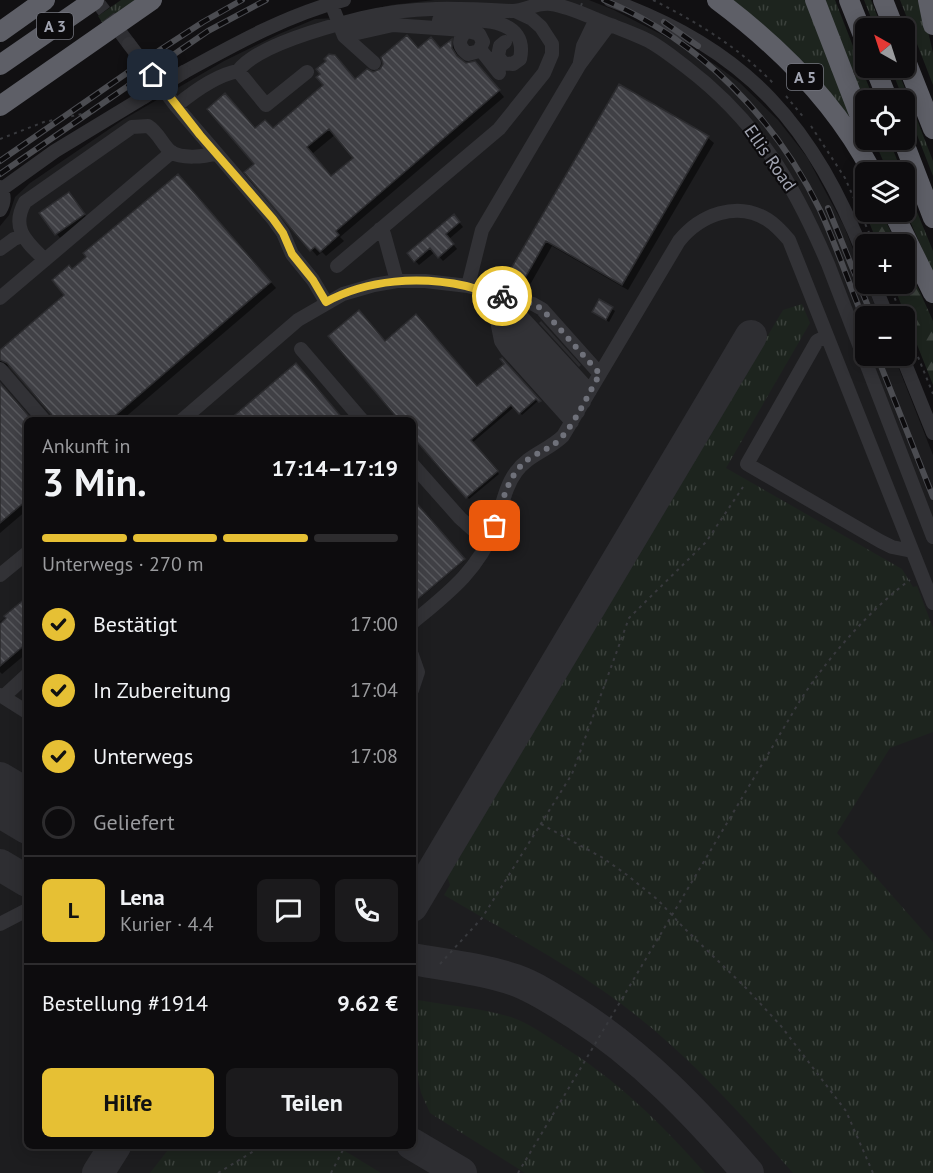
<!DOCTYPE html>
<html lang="de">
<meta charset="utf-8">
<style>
body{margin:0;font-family:"PT Sans",sans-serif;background:#1b1a1c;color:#f1f3f6;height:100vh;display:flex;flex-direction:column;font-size:22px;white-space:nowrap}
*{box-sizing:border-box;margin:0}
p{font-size:20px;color:#9a9b9e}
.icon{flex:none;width:33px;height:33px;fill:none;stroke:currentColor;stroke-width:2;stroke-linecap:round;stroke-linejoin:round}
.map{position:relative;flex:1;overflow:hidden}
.sheet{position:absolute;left:24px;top:417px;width:392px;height:732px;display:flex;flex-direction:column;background:#0d0c0e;border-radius:9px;box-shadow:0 3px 15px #0003,0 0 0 2px #2d2c2e}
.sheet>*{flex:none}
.needle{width:39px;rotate:321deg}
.tools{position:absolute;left:855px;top:18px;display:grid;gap:12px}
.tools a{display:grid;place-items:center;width:60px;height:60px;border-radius:9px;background:#0d0c0e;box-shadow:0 3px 15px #0003,0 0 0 2px #2d2c2e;font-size:30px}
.pin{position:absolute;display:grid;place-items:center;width:51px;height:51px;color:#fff;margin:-26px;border-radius:12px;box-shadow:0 3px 9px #0006}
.courier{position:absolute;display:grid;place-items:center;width:60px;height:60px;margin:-30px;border:4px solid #e6c034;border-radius:50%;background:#fff;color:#222;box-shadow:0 2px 8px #0007}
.overview em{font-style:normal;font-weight:700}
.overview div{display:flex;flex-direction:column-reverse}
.overview{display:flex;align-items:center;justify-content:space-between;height:102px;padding:0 18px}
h1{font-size:39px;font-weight:700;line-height:45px}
.bar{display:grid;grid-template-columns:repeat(4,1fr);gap:9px 6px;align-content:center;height:72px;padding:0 18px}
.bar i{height:8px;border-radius:4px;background:#2d2c2e}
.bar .selected{background:#e6c034}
.bar p{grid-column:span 4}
.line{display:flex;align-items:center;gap:15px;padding:0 18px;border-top:2px solid #2d2c2e}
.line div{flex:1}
.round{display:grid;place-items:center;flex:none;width:63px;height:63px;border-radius:9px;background:#1b1a1c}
ol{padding:0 18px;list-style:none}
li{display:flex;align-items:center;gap:18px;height:66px}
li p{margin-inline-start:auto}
li .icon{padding:6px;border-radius:50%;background:#e6c034;color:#111;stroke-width:4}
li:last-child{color:#9a9b9e}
li i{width:33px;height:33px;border:3px solid #2d2c2e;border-radius:50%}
.primary-button{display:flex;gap:12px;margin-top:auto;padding:12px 18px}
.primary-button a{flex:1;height:69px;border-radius:9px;background:#e6c034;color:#111;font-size:24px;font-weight:700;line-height:69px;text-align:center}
.primary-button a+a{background:#1b1a1c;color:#f1f3f6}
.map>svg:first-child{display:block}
.built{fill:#1d1d1f;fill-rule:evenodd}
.grass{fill:url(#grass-tufts)}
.forest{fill:url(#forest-firs)}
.shadow{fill:#0007;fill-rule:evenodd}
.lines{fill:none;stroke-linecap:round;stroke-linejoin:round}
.taxiway{stroke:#2e2e32;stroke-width:32}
.building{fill:url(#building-back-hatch);stroke:#2b2b2e;stroke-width:1.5;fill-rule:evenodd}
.minor-tunnel{stroke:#2e2e32;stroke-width:14;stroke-dasharray:14 7;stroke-linecap:butt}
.path{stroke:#38393d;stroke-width:2;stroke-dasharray:3 4.5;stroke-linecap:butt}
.minor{stroke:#323236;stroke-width:14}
.highway{stroke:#5e5f67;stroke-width:20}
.rail-casing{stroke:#4b4c51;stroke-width:6}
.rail{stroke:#0c0b0d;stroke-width:4;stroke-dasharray:11;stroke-linecap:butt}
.path-bridge{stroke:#38393d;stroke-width:2;stroke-dasharray:3 4.5;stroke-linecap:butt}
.minor-bridge{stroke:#323236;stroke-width:14}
.done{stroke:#6f717a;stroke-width:6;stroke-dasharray:0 10.8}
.route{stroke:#e6c034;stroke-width:8}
.labels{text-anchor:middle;stroke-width:4.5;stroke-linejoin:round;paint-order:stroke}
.shield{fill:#0c0b0d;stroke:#757780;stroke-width:1.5}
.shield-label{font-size:16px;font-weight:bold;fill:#a2a5b2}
.street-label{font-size:18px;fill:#a2a5b2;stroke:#0c0b0d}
</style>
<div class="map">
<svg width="933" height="1173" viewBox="0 0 933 1173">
<defs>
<pattern id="grass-tufts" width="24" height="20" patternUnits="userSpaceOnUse" patternTransform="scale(1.5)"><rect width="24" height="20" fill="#1d241e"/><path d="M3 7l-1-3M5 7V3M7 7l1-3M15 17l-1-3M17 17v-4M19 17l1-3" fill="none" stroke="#3b413c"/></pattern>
<pattern id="forest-firs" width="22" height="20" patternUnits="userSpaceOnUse" patternTransform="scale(1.5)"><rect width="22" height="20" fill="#1d241e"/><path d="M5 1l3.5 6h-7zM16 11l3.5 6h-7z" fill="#3b413c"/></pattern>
<pattern id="building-back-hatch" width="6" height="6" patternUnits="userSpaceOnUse" patternTransform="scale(1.5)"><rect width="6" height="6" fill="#404045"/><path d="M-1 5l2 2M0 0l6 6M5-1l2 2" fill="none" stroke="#58595d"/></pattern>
</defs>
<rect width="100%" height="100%" fill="#111012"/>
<path class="built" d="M434 0H589L614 10 674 41 716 65 740 83 778 120 807 157 844 226 879 316H866V356H894L933 455V1173H0V226L9 215 15 197 30 183 124 119 224 61 279 34 315 19 336 18 391 5ZM27 420H412V1146H27Z"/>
<path class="grass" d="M121 0H145L105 27 98 16Z
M724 0H806L859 138Z
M821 0H835L874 100H866L865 116Z
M864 0H871L882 28H875Z
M900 0H921L933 53V85Z
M891 68H897L933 161V176Z
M874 140H889L902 172H888Z
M904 180 933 251V273L905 210Z
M802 304 810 323 726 468 902 569 913 587 917 586 933 628V732L890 748 837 833 933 942V1173H793C739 1112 686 1052 620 1003 565 962 503 930 444 895L450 885 446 874 783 310Z
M412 999C444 1005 481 1008 511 1017 528 1023 544 1034 559 1044 616 1079 661 1123 705 1173H525L430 1113 421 1093 413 1056Z
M171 1146H337L381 1173H150Z"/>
<path class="forest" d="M865 188 866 212H881L897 244H878L857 193Z
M905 259 933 321V385L893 284H904Z"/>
<path class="shadow" d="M451 41 457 46V55L461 61 481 69 504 97 340 237 344 241 326 256 322 252 317 256 246 172 256 164 255 130H273L355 80 418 49 440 50ZM336 134 355 158 331 177 312 154Z
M619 86 708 138 714 143 628 290 552 246 527 290 508 276Z
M184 181 276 288 122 420H54L52 413 13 368 5 365 0 369V352L67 295 72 270Z
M69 194 88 219 60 238 42 213Z
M454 216 463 227 449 239 457 249 443 261 435 252 419 265 409 254Z
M600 301 615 311 609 322 594 312Z
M385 343 477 388 506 364 539 400 522 415 514 407 472 443 499 474 469 499 412 434V420H401Z
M0 384 31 420H27V510L0 533Z
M412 500 464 561 412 605Z
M27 599V653L2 674 0 672V622Z"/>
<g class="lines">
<path class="taxiway" d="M0 778 27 794
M0 812 27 828
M0 865 27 881
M412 906 751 336
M412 959C446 965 483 969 515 980 537 988 556 1001 575 1013 642 1056 696 1113 748 1173
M412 1144 461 1173
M98 1173 115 1146"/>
</g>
<path class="building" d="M407 35 418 48 431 37 440 48 452 39V48L457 56 466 63 475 61 500 90 336 231 339 235 320 252 315 247 310 251 244 172 254 164 207 109 225 93 255 128 265 120 273 128 323 85 316 77 320 74 316 69 326 61 324 59 329 54 335 55 355 79 367 69 373 72 380 69 383 64 381 57ZM329 129 353 158 331 176 307 147Z
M619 84 709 136 622 285 546 241 521 285 506 277Z
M178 174 271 282 110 420H53L51 414 7 363 0 360V350L64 295 52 280 69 265 72 269 86 257 83 253Z
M69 192 85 214 55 235 39 213Z
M454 214 460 222 446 234 454 244 438 258 430 248 414 262 407 253Z
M599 299 613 307 606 320 592 312Z
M359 310 385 341 416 314 477 386 504 364 500 359 502 358 541 401 539 402 536 399 519 414 511 405 471 440 498 471 466 498 412 436V420H399L328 336Z
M541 322 580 365 579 366 540 323Z
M296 363 344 420H229Z
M0 383 32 420H27V500L0 523Z
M412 498 465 559 412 604Z
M27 597V643L0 666V624L6 618 4 616Z"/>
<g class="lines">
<path class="minor-tunnel" d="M96 0 129 44"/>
<path class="path" d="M653 0C697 22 738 47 773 83
M786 96 805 119
M811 126 845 178 874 244
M0 139 44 122 96 111
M889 284 902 316
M904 322 933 394
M541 824 603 858 627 875 658 900 683 927 746 988 781 1026 846 1111 873 1173
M440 964 482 918 572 774 629 618 706 542 743 487
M218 1173 262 1146
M331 1173 345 1146
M518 1173 801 699C827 659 871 608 910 580"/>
<path class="minor" d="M610 0C748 49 814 127 866 260
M331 3 344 36 374 63
M439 20C467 20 530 13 520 59L513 64 503 63 498 56 500 46 505 42
M344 36 393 25 464 30 479 34 483 42 479 51 468 54C461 49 457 43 463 35
M129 44 176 106 273 219 283 233 292 254 313 280 326 302
M480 49 499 73
M580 62 583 46 596 19
M184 72C235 44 287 15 344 0
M307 72 266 105 238 71C257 45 330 26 362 18 413 6 459 8 511 11 524 12 535 2 551 4 572 7 591 18 611 25 623 30 637 35 649 41 662 48 674 58 686 67 757 121 794 184 828 264L933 537
M176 106C193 92 216 75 238 71
M0 187C5 195 5 202 0 210
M2 189 55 151 144 97
M380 229 384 234 397 281
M0 249 14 239 22 236
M45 260C27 242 10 229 25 202L132 127 148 126C158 132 162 144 171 152 182 159 204 157 216 153
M337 266 499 129 544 73 552 54V44L541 27 532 19 515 11
M874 284 887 316
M468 286 482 230 580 64 609 25
M495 295 504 313 584 402
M0 298 172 152
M502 299 512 306 590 391
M499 304 497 321 578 412
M498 326 501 341 507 350 572 422
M827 336 817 341 747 464 880 541 892 547 912 551
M301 349 362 420
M902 356 933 433
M0 369 44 420
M182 420 298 320 343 294 374 285 397 281H425L468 286 533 304 542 309 600 374
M412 464 460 518 488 543
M0 575 27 553
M412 623C447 594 478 571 495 527 502 509 504 488 516 472 528 455 549 450 563 436L679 241C700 215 737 200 768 220 776 225 783 233 789 240L933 603
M412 655 418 672 412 690
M0 695 27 712
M3 697 27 675
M0 924 27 910"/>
<path class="highway" d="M717 0C780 47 836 103 872 172
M815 0 866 132
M849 0 866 43
M883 0 894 28
M928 0 933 25
M0 32 45 0
M904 56 933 129
M0 65 94 0
M875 68 888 100
M0 106 152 0
M903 140 933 218
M893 212 933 293"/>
<g class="rail-casing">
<path id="rail" d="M604 0C700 40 775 118 820 210 837 247 850 287 866 325
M664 22 698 46
M0 161 163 48 203 22 242 0
M0 174 208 31 266 0
M828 208 872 316
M877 356 933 497"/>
</g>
<use href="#rail" class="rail"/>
<path class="path-bridge" d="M581 6 583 0"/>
<path class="minor-bridge" d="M144 97 184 72"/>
</g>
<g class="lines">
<path class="done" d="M495 526C503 501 507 474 530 458 541 451 553 447 561 438 577 420 588 394 600 374L542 309 533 304 502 296"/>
<path class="route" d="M153 75 200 135 273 219 283 233 292 254 313 280 326 302C368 279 420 276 466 286 478 289 489 294 502 296"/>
</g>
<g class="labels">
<g class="shield">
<rect x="37" y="13" width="36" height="26" rx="4.5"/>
<rect x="787" y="64" width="36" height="26" rx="4.5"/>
</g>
<g class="shield-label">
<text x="55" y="32">A 3</text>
<text x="805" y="83">A 5</text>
</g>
<g class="street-label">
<text transform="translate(770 158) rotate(55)" y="6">Ellis Road</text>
</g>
</g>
</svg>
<div class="tools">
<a><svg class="needle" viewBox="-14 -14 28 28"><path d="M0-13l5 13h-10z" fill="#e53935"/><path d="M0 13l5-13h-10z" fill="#9a9b9e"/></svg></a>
<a><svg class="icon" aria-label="locate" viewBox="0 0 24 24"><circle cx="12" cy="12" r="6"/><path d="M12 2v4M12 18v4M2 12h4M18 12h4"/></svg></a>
<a><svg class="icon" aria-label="layers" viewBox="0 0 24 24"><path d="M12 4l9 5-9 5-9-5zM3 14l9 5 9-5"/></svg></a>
<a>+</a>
<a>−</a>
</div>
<div class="pin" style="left:495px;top:526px;background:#ea580c"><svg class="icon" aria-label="bag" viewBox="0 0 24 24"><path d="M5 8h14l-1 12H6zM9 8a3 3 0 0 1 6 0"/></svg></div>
<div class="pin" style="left:153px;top:75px;background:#1f2937"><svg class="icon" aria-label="home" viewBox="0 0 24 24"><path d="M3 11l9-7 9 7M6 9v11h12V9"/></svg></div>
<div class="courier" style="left:502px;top:296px"><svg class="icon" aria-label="bike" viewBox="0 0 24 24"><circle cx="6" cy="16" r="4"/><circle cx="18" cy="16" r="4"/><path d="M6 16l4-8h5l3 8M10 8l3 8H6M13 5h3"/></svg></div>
<section class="sheet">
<div class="overview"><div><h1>3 Min.</h1><p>Ankunft in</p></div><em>17:14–17:19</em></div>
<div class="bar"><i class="selected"></i><i class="selected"></i><i class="selected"></i><i></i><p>Unterwegs · 270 m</p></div>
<ol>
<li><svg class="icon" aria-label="check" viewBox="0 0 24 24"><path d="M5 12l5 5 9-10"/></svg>Bestätigt<p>17:00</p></li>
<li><svg class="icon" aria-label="check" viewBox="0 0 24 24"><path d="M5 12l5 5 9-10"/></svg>In Zubereitung<p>17:04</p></li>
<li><svg class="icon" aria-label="check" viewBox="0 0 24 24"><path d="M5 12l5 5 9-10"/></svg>Unterwegs<p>17:08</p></li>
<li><i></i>Geliefert</li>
</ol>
<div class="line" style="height:108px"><b class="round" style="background:#e6c034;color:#111">L</b><div><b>Lena</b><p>Kurier · 4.4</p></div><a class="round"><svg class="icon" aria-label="chat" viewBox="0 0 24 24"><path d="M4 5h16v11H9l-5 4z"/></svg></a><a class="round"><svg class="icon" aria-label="phone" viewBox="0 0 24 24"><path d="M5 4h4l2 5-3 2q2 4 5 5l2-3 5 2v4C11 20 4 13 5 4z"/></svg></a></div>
<div class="line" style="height:78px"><div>Bestellung #1914</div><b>9.62 €</b></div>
<div class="primary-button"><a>Hilfe</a><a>Teilen</a></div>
</section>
</div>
